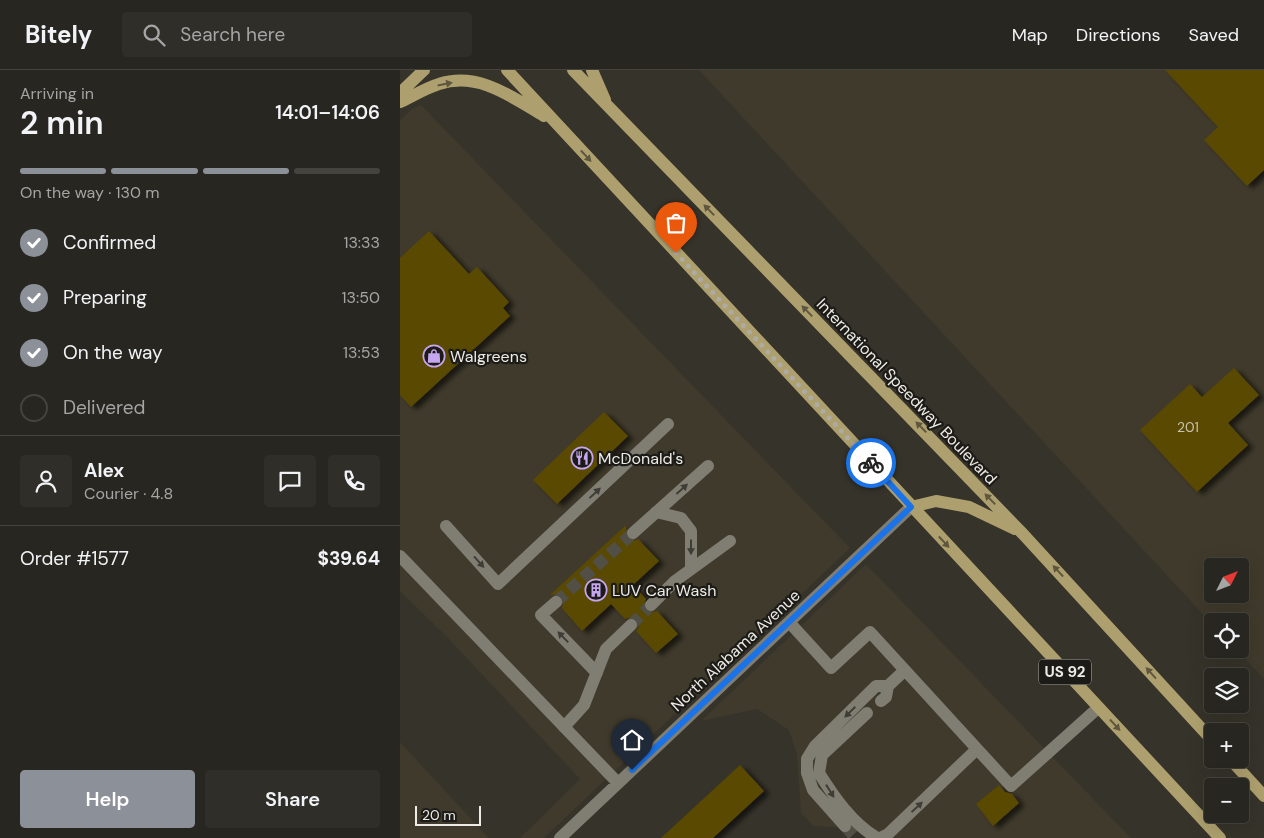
<!DOCTYPE html>
<meta charset="utf-8">
<style>
body{margin:0;font-family:"DM Sans",sans-serif;background:#302e29;color:#f1f3f6;height:100vh;display:flex;flex-direction:column;font-size:19px;white-space:nowrap}
*{box-sizing:border-box;margin:0}
p{font-size:16px;color:#a5a5a5}
.icon{flex:none;width:28px;height:28px;fill:none;stroke:currentColor;stroke-width:2;stroke-linecap:round;stroke-linejoin:round}
.map{position:relative;flex:1;overflow:hidden}
.sheet{display:flex;flex-direction:column;background:#282620;width:400px}
.sheet>*{flex:none}
.needle{width:32px;rotate:48deg}
.buttons{position:absolute;left:804px;top:488px;display:grid;gap:10px}
.buttons a{display:grid;place-items:center;width:45px;height:45px;border-radius:5px;background:#282620;box-shadow:0 5px 20px #0002,0 0 0 1px #44433e;font-size:25px}
.scale{position:absolute;left:15px;bottom:12px;width:66px;box-sizing:border-box;padding-left:5px;border:2px solid #edebe5;border-top:0;font-size:14px;line-height:18px;white-space:nowrap;color:#edebe5;-webkit-text-stroke:4px #1c1b17;paint-order:stroke}
.pin{position:absolute;display:grid;place-items:center;width:42px;height:42px;color:#fff;margin:-51px -21px;border-radius:50% 50% 50% 0;rotate:-45deg;box-shadow:0 0 5px #0007}
.pin .icon{rotate:45deg}
.courier{position:absolute;display:grid;place-items:center;width:50px;height:50px;margin:-25px;border:4px solid #1a73e8;border-radius:50%;background:#fff;color:#222;box-shadow:0 1px 6px #0007}
.headline em{font-style:normal;font-weight:600}
.headline div{display:flex;flex-direction:column-reverse}
.headline{display:flex;align-items:center;justify-content:space-between;height:85px;padding:0 20px}
h1{font-size:32px;font-weight:600;line-height:38px}
.bar{display:grid;grid-template-columns:repeat(4,1fr);gap:8px 5px;align-content:center;height:60px;padding:0 20px}
.bar i{height:6px;border-radius:4px;background:#44433e}
.bar .active{background:#8c9099}
.bar p{grid-column:span 4}
.line{display:flex;align-items:center;gap:12px;padding:0 20px;border-top:1px solid #44433e}
.line div{flex:1}
.round{display:grid;place-items:center;flex:none;width:52px;height:52px;border-radius:5px;background:#302e29}
ol{padding:0 20px;list-style:none}
li{display:flex;align-items:center;gap:15px;height:55px}
li p{margin-inline-start:auto}
li .icon{padding:5px;border-radius:50%;background:#8c9099;color:#fff;stroke-width:4}
li:last-child{color:#a5a5a5}
li i{width:28px;height:28px;border:2px solid #44433e;border-radius:50%}
.primary-button{display:flex;gap:10px;margin-top:auto;padding:10px 20px}
.primary-button a{flex:1;height:58px;border-radius:5px;background:#8c9099;color:#fff;font-size:20px;font-weight:600;line-height:58px;text-align:center}
.primary-button a+a{background:#302e29;color:#f1f3f6}
header{display:flex;align-items:center;gap:30px;box-sizing:border-box;height:70px;padding:0 25px;background:#282620;border-bottom:1px solid #44433e}
header strong{font-size:24px}
nav{display:flex;gap:28px;margin-inline-start:auto;font-size:18px}
.search{width:350px;height:45px;background:#302e29;display:flex;align-items:center;gap:12px;box-sizing:border-box;padding:0 18px;border-radius:5px;color:#a5a5a5;font-size:19px}
main{display:flex;flex:1;min-height:0}
.map>svg:first-child{display:block}
.built{fill:#3f3a2b;fill-rule:evenodd}
.building{fill:#5a4902;filter:url(#shadow)}
.lines{fill:none;stroke-linecap:round;stroke-linejoin:round}
.minor-tunnel{stroke:#514f46;stroke-width:12;stroke-dasharray:12 6;stroke-linecap:butt}
.minor{stroke:#807d73;stroke-width:12}
.major{stroke:#aea06e;stroke-width:12}
.oneway{fill:#5e573e}
.oneway2{fill:#3f3d37}
.done{stroke:#adaba4;stroke-width:5;stroke-dasharray:0 9}
.route{stroke:#1a73e8;stroke-width:6}
.labels{text-anchor:middle;stroke-width:4.5;stroke-linejoin:round;paint-order:stroke}
.number-label{font-size:14px;fill:#c8c2ac}
.shield{fill:#1c1b17;stroke:#aeada7;stroke-width:1}
.shield-label{font-size:15px;font-weight:bold;fill:#edebe5}
.poi-label{font-size:16px;fill:#edebe5;stroke:#1c1b17;text-anchor:start}
.street-label{font-size:16px;fill:#edebe5;stroke:#1c1b17}
</style>
<header>
<strong>Bitely</strong>
<div class="search"><svg class="icon" aria-label="search" viewBox="0 0 24 24"><circle cx="10" cy="10" r="6"/><path d="M15 15l6 6"/></svg>Search here</div>
<nav><a>Map</a><a>Directions</a><a>Saved</a></nav>
</header>
<main>
<section class="sheet">
<div class="headline"><div><h1>2 min</h1><p>Arriving in</p></div><em>14:01–14:06</em></div>
<div class="bar"><i class="active"></i><i class="active"></i><i class="active"></i><i></i><p>On the way · 130 m</p></div>
<ol>
<li><svg class="icon" aria-label="check" viewBox="0 0 24 24"><path d="M5 12l5 5 9-10"/></svg>Confirmed<p>13:33</p></li>
<li><svg class="icon" aria-label="check" viewBox="0 0 24 24"><path d="M5 12l5 5 9-10"/></svg>Preparing<p>13:50</p></li>
<li><svg class="icon" aria-label="check" viewBox="0 0 24 24"><path d="M5 12l5 5 9-10"/></svg>On the way<p>13:53</p></li>
<li><i></i>Delivered</li>
</ol>
<div class="line" style="height:90px"><a class="round"><svg class="icon" aria-label="person" viewBox="0 0 24 24"><circle cx="12" cy="8" r="4"/><path d="M4 21q1-7 8-7t8 7"/></svg></a><div><b>Alex</b><p>Courier · 4.8</p></div><a class="round"><svg class="icon" aria-label="chat" viewBox="0 0 24 24"><path d="M4 5h16v11H9l-5 4z"/></svg></a><a class="round"><svg class="icon" aria-label="phone" viewBox="0 0 24 24"><path d="M5 4h4l2 5-3 2q2 4 5 5l2-3 5 2v4C11 20 4 13 5 4z"/></svg></a></div>
<div class="line" style="height:65px"><div>Order #1577</div><b>$39.64</b></div>
<div class="primary-button"><a>Help</a><a>Share</a></div>
</section>
<div class="map">
<svg width="864" height="768" viewBox="0 0 864 768">
<defs>
<filter id="shadow"><feDropShadow dx="5.5" dy="3" stdDeviation="2.5" flood-color="#0009"/></filter>
</defs>
<rect width="100%" height="100%" fill="#36332a"/>
<path class="built" d="M299 0H864V609L836 579H840V551H812V554ZM812 496H840V524H812Z
M21 35 450 478 144 768H120L180 709 45 565 0 521V50L12 39Z
M466 494 731 768H480L459 759 413 756 401 743 397 684 389 660 357 639 301 651Z
M0 672 89 768H0Z"/>
<path class="building" d="M765 0H864V100L847 116 804 70 818 57Z
M29 161 69 204 77 197 109 232 103 238 110 246 11 337 0 325V188Z
M834 298 859 325 828 353 848 375 797 422 740 360 790 314 802 327Z
M204 342 228 366 157 434 133 410Z
M226 455 227 469 234 471 238 469 259 491 233 515 246 529 243 538 249 543 257 541 278 564 256 583 236 561 239 557 237 550 233 547 225 549 211 534 182 561 162 538 164 531 162 526 158 524 150 525Z
M340 695 364 721 313 768H261Z
M599 715 605 722 612 724 619 733 593 756 576 734Z"/>
<g class="lines">
<path class="minor-tunnel" d="M156 532 233 463
M231 555 251 535
M445 756 456 768"/>
<path class="minor" d="M256 442 281 448 291 461V499
M46 456 98 514 268 354
M233 463 308 396
M0 486 218 713
M156 532 141 545 197 603
M251 535 275 511 330 471
M389 552 431 598 470 562 611 716 698 638
M481 631 486 627 488 616 504 601
M467 643 422 685 419 703C434 727 452 753 477 768
M164 657 184 635 206 579 231 555
M445 756 413 720 407 703V689L415 676 476 616H488
M160 768 511 437
M480 768 488 764 577 679"/>
<path class="major" d="M107 0 820 768
M173 0 623 464 812 670
M192 0 205 30
M0 23 24 0
M0 32C13 26 26 18 39 14 78 1 112 27 144 46
M511 437 536 431 569 437 615 459
M830 689 864 726"/>
</g>
<defs><path id="oneway-solid" d="M-6-.8H1V-3.2L6.5 0L1 3.2V.8H-6Z" transform="scale(1.25)"/></defs>
<g class="oneway">
<use href="#oneway-solid" transform="translate(45 14) rotate(-11)"/>
<use href="#oneway-solid" transform="translate(186 86) rotate(47)"/>
<use href="#oneway-solid" transform="translate(309 140) rotate(-134)"/>
<use href="#oneway-solid" transform="translate(407 241) rotate(-134)"/>
<use href="#oneway-solid" transform="translate(521 357) rotate(-134)"/>
<use href="#oneway-solid" transform="translate(590 429) rotate(-134)"/>
<use href="#oneway-solid" transform="translate(544 472) rotate(47)"/>
<use href="#oneway-solid" transform="translate(658 501) rotate(-133)"/>
<use href="#oneway-solid" transform="translate(751 603) rotate(-132)"/>
<use href="#oneway-solid" transform="translate(715 655) rotate(47)"/>
</g>
<g class="oneway2">
<use href="#oneway-solid" transform="translate(282 419) rotate(-42)"/>
<use href="#oneway-solid" transform="translate(195 423) rotate(-43)"/>
<use href="#oneway-solid" transform="translate(291 477) rotate(90)"/>
<use href="#oneway-solid" transform="translate(79 492) rotate(48)"/>
<use href="#oneway-solid" transform="translate(163 567) rotate(-134)"/>
<use href="#oneway-solid" transform="translate(450 642) rotate(135)"/>
<use href="#oneway-solid" transform="translate(430 721) rotate(58)"/>
<use href="#oneway-solid" transform="translate(517 737) rotate(-43)"/>
</g>
<g class="lines">
<path class="done" d="M276 183 471 393"/>
<path class="route" d="M232 700 511 437 471 393"/>
</g>
<defs>
<g id="shop-ring" transform="scale(1.125)"><circle r="9.5" fill="#1c1b17" stroke="#c6a6f0" stroke-width="1.5"/><path d="M-5-2.5h2.3a2.7 3.5 0 0 1 5.4 0H5L5.5 6h-11ZM-1.5-2.5h3a1.5 2.3 0 0 0-3 0Z" fill="#c6a6f0"/></g>
<g id="restaurant-ring" transform="scale(1.125)"><circle r="9.5" fill="#1c1b17" stroke="#c6a6f0" stroke-width="1.5"/><path d="M-5-6h1v4h1v-4h1v4h1v-4h1v5L-1.5 .5V6h-2V.5L-5-1ZM5-6V6H3V1.5H1.5Q1.5-4 5-6Z" fill="#c6a6f0"/></g>
<g id="building-ring" transform="scale(1.125)"><circle r="9.5" fill="#1c1b17" stroke="#c6a6f0" stroke-width="1.5"/><path d="M-4-6H4V6H1V3H-1V6H-4ZM-2.5-4.3h1.7v1.8h-1.7ZM.8-4.3h1.7v1.8H.8ZM-2.5-1h1.7V.8h-1.7ZM.8-1h1.7V.8H.8Z" fill="#c6a6f0"/></g>
</defs>
<g fill-rule="evenodd">
<use href="#shop-ring" x="34" y="286"/>
<use href="#restaurant-ring" x="182" y="388"/>
<use href="#building-ring" x="196" y="520"/>
</g>
<g class="labels">
<g class="number-label">
<text x="788" y="362">201</text>
</g>
<rect class="shield" x="639" y="589.5" width="52" height="25" rx="4"/>
<g class="shield-label">
<text x="665" y="607">US 92</text>
</g>
<g class="poi-label">
<text x="50" y="292">Walgreens</text>
<text x="198" y="394">McDonald's</text>
<text x="212" y="526">LUV Car Wash</text>
</g>
<g class="street-label">
<text transform="translate(507 321) rotate(46)" y="6">International Speedway Boulevard</text>
<text transform="translate(335 580) rotate(-43)" y="6">North Alabama Avenue</text>
</g>
</g>
</svg>
<div class="buttons">
<a><svg class="needle" viewBox="-14 -14 28 28"><path d="M0-13l5 13h-10z" fill="#e53935"/><path d="M0 13l5-13h-10z" fill="#a5a5a5"/></svg></a>
<a><svg class="icon" aria-label="locate" viewBox="0 0 24 24"><circle cx="12" cy="12" r="6"/><path d="M12 2v4M12 18v4M2 12h4M18 12h4"/></svg></a>
<a><svg class="icon" aria-label="layers" viewBox="0 0 24 24"><path d="M12 4l9 5-9 5-9-5zM3 14l9 5 9-5"/></svg></a>
<a>+</a>
<a>−</a>
</div>
<div class="scale">20 m</div>
<div class="pin" style="left:276px;top:183px;background:#ea580c"><svg class="icon" aria-label="bag" viewBox="0 0 24 24"><path d="M5 8h14l-1 12H6zM9 8a3 3 0 0 1 6 0"/></svg></div>
<div class="pin" style="left:232px;top:700px;background:#1f2937"><svg class="icon" aria-label="home" viewBox="0 0 24 24"><path d="M3 11l9-7 9 7M6 9v11h12V9"/></svg></div>
<div class="courier" style="left:471px;top:393px"><svg class="icon" aria-label="bike" viewBox="0 0 24 24"><circle cx="6" cy="16" r="4"/><circle cx="18" cy="16" r="4"/><path d="M6 16l4-8h5l3 8M10 8l3 8H6M13 5h3"/></svg></div>
</div>
</main>
